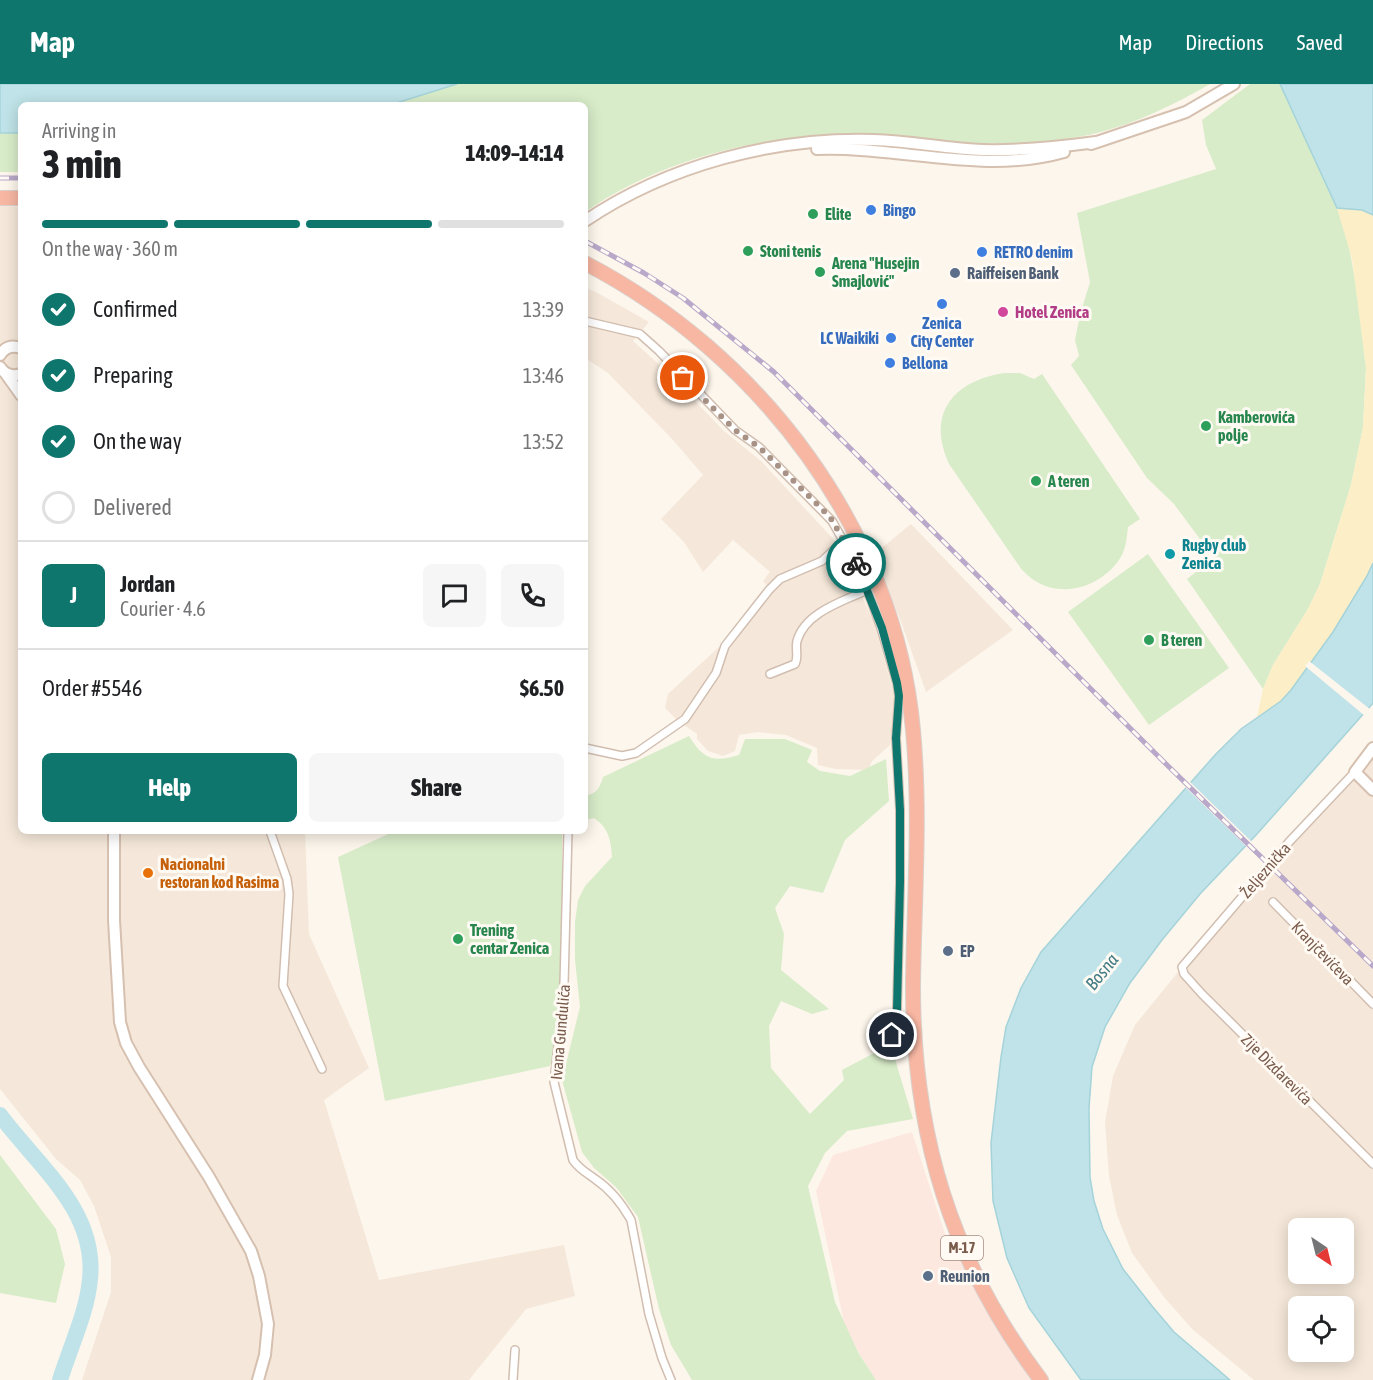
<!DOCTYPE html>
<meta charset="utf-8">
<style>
body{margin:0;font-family:"Asap Condensed",sans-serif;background:#f6f6f6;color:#202124;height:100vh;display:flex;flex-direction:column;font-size:22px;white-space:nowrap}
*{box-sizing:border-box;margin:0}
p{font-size:20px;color:#757577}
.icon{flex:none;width:33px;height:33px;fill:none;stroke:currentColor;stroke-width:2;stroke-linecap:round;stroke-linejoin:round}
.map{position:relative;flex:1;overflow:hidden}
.details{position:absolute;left:18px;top:18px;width:570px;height:732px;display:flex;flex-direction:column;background:#fff;border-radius:9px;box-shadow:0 3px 15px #0003}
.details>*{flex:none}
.needle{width:39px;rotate:145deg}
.buttons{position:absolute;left:1288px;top:1134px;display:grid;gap:12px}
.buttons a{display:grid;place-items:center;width:66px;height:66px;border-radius:9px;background:#fff;box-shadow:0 3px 15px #0003;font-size:30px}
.pin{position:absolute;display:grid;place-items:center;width:51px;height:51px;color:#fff;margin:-26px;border:3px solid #fff;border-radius:50%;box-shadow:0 2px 6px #0007}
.courier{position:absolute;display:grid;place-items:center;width:60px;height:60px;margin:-30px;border:4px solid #0f766e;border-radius:50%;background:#fff;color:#222;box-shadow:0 2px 8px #0007}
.head em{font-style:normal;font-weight:800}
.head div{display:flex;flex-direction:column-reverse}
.head{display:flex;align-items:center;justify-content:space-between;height:102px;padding:0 24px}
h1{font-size:39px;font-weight:800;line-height:45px}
.bar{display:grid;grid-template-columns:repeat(4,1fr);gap:9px 6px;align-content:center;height:72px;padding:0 24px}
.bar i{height:8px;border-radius:4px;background:#e0e0e0}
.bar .on{background:#0f766e}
.bar p{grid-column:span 4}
.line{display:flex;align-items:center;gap:15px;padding:0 24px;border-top:2px solid #e0e0e0}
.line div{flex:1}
.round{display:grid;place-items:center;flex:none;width:63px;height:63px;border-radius:9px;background:#f6f6f6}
ol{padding:0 24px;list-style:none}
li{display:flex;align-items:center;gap:18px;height:66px}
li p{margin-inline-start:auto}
li .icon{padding:6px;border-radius:50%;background:#0f766e;color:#fff;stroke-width:4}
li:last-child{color:#757577}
li i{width:33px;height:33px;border:3px solid #e0e0e0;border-radius:50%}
.action{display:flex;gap:12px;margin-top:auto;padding:12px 24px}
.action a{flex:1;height:69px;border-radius:9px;background:#0f766e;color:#fff;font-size:24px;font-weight:800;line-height:69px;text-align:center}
.action a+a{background:#f6f6f6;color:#202124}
header{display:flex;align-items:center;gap:36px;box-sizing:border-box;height:84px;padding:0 30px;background:#0f766e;color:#fff}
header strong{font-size:28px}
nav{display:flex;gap:33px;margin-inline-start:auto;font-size:21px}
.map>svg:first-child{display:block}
.residential{fill:#f5e8da;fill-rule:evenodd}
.commercial{fill:#fde8e0}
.green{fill:#d8ecc9}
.sand{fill:#fcefc7}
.water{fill:#bfe3e8;stroke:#a5d3da;stroke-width:1.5}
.pier{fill:#fdf6ec}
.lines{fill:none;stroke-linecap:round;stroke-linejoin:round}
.river{stroke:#bfe3e8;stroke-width:16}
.street-casing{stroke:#d1beb0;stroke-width:10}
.secondary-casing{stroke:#d6c0b0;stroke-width:14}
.highway-casing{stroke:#dad1cd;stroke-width:16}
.street{stroke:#fff;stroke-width:7}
.secondary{stroke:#fff;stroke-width:10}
.highway{stroke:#f7b7a3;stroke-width:14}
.rail-casing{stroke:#b9a8c9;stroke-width:5}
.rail{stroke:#fffaf3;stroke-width:3;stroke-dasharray:9;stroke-linecap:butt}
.done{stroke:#a89285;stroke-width:6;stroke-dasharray:0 10.8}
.route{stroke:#0f766e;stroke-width:8}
.shop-dot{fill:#3f7fe0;stroke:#fffaf3;stroke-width:2}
.leisure-dot{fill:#2e9e5b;stroke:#fffaf3;stroke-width:2}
.service-dot{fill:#5c6f8a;stroke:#fffaf3;stroke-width:2}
.hotel-dot{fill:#d1479c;stroke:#fffaf3;stroke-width:2}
.culture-dot{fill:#0f9aa8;stroke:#fffaf3;stroke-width:2}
.food-dot{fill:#e8710a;stroke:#fffaf3;stroke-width:2}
.labels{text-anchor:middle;stroke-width:6;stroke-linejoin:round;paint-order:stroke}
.shield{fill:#fffaf3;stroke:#a28b7f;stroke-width:1.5}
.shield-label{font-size:15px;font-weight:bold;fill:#7a5c4d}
.shop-label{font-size:16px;font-weight:bold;fill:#366cbe;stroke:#fffaf3;text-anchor:start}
.leisure-label{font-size:16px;font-weight:bold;fill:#27864d;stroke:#fffaf3;text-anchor:start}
.service-label{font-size:16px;font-weight:bold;fill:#4e5e75;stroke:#fffaf3;text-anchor:start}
.hotel-label{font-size:16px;font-weight:bold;fill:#b23c85;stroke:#fffaf3;text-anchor:start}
.culture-label{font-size:16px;font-weight:bold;fill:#0d838f;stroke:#fffaf3;text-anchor:start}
.food-label{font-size:16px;font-weight:bold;fill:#c56008;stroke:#fffaf3;text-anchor:start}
.street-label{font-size:16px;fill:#7a5c4d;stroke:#fffaf3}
.water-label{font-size:18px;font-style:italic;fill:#437c86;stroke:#fffaf3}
</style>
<header>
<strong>Map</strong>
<nav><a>Map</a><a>Directions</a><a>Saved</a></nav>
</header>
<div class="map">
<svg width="1373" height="1296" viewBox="0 0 1373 1296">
<rect width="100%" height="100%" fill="#fdf6ec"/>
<path class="residential" d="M0 121 21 123V747H305L309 850 369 984 324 1016 379 1196 564 1161 575 1212 526 1225 469 1296H82L111 1208V1173L94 1122 80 1096 56 1075 0 1005Z
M585 204 596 208 649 238 633 257 664 285 724 347 761 377 835 457 847 479 874 539 894 610 895 626 890 661 872 677 868 686 835 685 818 681 817 664 786 651 758 648 739 651 735 667 723 672 708 667 697 655V650L678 637 665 624 668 610 720 562 768 503 763 497 770 488 733 456 703 488 684 458 661 435 703 391 673 356 608 289 585 274Z
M911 440 1013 546 926 608 900 535 873 471Z
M1373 664V1296H1254L1192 1245 1164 1213 1132 1169 1117 1131 1109 1092 1105 1038 1113 992 1135 941 1182 883ZM1299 1144H1344V1190H1299ZM1299 1222H1344V1268H1299Z"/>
<path class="commercial" d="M912 1048 945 1150 1031 1296H876L846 1248 816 1107 833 1071Z"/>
<path class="green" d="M457 0H1210C1175 20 1137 39 1097 49 1052 60 998 61 952 58 917 56 883 48 848 50 755 53 662 75 585 128V21H390Z
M1250 0H1280L1337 124 1348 157 1357 207 1366 284 1363 344 1351 401 1320 500 1308 525 1273 581 1263 605 1187 495 1214 474 1174 420 1147 394 1071 281 1079 272 1075 256 1080 231 1090 198 1077 129 1216 85 1206 61 1202 36Z
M0 49H21V88H0Z
M1004 289H1020L1034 295 1042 290 1140 435 1128 443C1127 452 1126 463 1122 471 1106 500 1067 515 1037 498 1031 495 1027 490 1022 486L949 380C926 330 953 297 1004 289Z
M1148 470 1229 584 1149 641 1068 528Z
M689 652C703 675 713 679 739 671L745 655H785L812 666 807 678 820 687 850 692 886 675 889 717 845 756 823 809 790 802 775 824 784 850 781 886 829 925 812 930 781 917 769 942 771 984 810 1030 844 996 842 986 878 967 895 975 913 1035 847 1047 825 1069 808 1102 835 1218 858 1268 876 1296H692L671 1261 659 1225 638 1133 616 1103 594 1084 582 1068 562 996 580 923 575 876V838L578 816 585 802 612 773C611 757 609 744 594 734L585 736V712C596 710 600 704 603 693Z
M395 747H562V937L550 982 385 1017 338 773Z
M0 1071 56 1145 65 1180 56 1219 0 1209Z"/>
<path class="sand" d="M1337 124 1362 126 1373 131V479L1367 492 1333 548 1301 594 1281 617 1257 633 1263 605 1273 581 1308 525 1320 500 1351 401 1363 343 1366 284 1352 175Z"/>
<path class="water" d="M0 0H457L390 21H21V49H0Z
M1280 0H1373V131L1362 126 1337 124Z
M1373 479V619L1257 750 1200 810 1162 856 1130 899 1105 943 1092 983 1089 1024 1090 1093 1094 1117 1103 1145 1123 1185 1152 1222 1174 1248 1230 1296H1081L1029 1224 1007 1174 993 1117 991 1059 1001 973 1006 943 1021 904 1041 868 1215 671 1241 645 1281 617 1291 606 1333 548 1367 492Z"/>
<path class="pier" d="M1309 577 1371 626 1365 632 1305 582Z
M1189 697 1253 759 1248 764 1184 702Z"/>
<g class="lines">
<path class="river" d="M0 1031C37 1081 97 1126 90 1195 87 1229 70 1263 60 1296"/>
<g class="street-casing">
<path id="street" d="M585 237 640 250 659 267 735 346 759 363 832 437 861 488 881 544 897 599 899 612 896 654 900 726V799L897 925 892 951
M770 590 795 580C799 573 795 565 797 557 805 528 844 517 867 506
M585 664 622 672 636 669 685 635 716 589 725 562 769 506 780 495 822 477 843 457
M1355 688 1289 758 1182 883 1184 890 1202 910 1373 1080
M270 747 287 795 289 810 283 902 322 985
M568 747 563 938 558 962 554 998 573 1076C579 1085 587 1089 595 1095 610 1105 622 1120 631 1136L649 1230 662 1274 671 1296
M1273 818 1373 920
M513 1296 515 1266"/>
</g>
<g class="secondary-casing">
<path id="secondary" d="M1091 60 1186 28 1234 0
M817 65C899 62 984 91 1064 68
M585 137C668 81 774 53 874 56 911 57 947 65 983 66 1021 67 1059 63 1096 58
M0 271C5 263 12 261 21 264
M0 283C5 291 12 293 21 290
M6 290 21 311
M1373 664 1355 688 1373 706
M114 747V836L120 938 126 959 139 983 209 1093 251 1167 259 1192 268 1240 265 1271 258 1296"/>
</g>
<g class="highway-casing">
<path id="highway" d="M0 114H21
M585 179C760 270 895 447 913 646 921 732 914 817 913 902 913 1051 951 1177 1041 1296"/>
</g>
<use href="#street" class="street"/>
<use href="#secondary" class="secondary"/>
<use href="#highway" class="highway"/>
<g class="rail-casing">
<path id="rail" d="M0 94H21
M585 157 644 189 683 214 774 288 1165 679 1373 882"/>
</g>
<use href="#rail" class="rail"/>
</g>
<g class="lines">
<path class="done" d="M683 294 735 346 759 363 822 425 832 436 856 479"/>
<path class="route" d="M856 479 882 544 897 599 899 612 896 654 900 726V799L897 925 892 951"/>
</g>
<g class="shop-dot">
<circle cx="871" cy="126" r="6"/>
<circle cx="982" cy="168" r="6"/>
<circle cx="942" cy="220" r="6"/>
<circle cx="891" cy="254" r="6"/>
<circle cx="890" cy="279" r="6"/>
</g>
<g class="leisure-dot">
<circle cx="813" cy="130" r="6"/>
<circle cx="748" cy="167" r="6"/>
<circle cx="820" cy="188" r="6"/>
<circle cx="1206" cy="342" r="6"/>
<circle cx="1036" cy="397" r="6"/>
<circle cx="1149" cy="556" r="6"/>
<circle cx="458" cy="855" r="6"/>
</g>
<g class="service-dot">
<circle cx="955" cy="189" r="6"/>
<circle cx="948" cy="867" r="6"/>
<circle cx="928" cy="1192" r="6"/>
</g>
<circle class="hotel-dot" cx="1003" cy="228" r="6"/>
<circle class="culture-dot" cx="1170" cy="470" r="6"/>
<circle class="food-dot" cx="148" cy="789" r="6"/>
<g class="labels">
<rect class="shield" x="941" y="1152" width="42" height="24" rx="4.5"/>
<g class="shield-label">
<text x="962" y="1169">M-17</text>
</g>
<g class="shop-label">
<text x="883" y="132">Bingo</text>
<text x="994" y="174">RETRO denim</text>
<text x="942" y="245" text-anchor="middle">Zenica<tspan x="942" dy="18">City Center</tspan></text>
<text x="879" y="260" text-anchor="end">LC Waikiki</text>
<text x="902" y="285">Bellona</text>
</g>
<g class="leisure-label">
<text x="825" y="136">Elite</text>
<text x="760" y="173">Stoni tenis</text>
<text x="832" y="185">Arena "Husejin<tspan x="832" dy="18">Smajlović"</tspan></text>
<text x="1218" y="339">Kamberovića<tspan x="1218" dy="18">polje</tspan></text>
<text x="1048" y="403">A teren</text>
<text x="1161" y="562">B teren</text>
<text x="470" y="852">Trening<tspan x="470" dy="18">centar Zenica</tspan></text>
</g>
<g class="service-label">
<text x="967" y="195">Raiffeisen Bank</text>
<text x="960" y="873">EP</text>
<text x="940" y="1198">Reunion</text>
</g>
<g class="hotel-label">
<text x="1015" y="234">Hotel Zenica</text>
</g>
<g class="culture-label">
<text x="1182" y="467">Rugby club<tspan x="1182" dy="18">Zenica</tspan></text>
</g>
<g class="food-label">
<text x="160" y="786">Nacionalni<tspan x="160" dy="18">restoran kod Rasima</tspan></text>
</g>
<g class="street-label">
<text transform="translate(1265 786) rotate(-49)" y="6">Željeznička</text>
<text transform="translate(1323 869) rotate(46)" y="6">Kranjčevićeva</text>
<text transform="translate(560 948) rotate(-85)" y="6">Ivana Gundulića</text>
<text transform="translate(1277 985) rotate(45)" y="6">Zije Dizdarevića</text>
</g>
<g class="water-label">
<text transform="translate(1102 888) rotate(-51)" y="6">Bosna</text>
</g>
</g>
</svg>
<div class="buttons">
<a><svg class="needle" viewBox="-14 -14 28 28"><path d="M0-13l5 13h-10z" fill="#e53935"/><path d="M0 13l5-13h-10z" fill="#757577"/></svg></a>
<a><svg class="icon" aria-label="locate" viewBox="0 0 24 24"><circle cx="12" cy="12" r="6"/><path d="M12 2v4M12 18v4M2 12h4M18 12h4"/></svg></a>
</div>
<div class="pin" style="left:683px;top:294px;background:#ea580c"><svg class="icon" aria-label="bag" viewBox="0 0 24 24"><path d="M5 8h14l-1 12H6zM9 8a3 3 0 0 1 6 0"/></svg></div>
<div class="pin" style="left:892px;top:951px;background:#1f2937"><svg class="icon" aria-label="home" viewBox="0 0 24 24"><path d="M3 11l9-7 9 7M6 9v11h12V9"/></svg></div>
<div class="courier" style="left:856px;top:479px"><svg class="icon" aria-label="bike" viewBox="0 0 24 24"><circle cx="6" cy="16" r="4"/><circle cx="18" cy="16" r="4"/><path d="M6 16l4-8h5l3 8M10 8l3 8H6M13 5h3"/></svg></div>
<section class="details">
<div class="head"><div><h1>3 min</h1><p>Arriving in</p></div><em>14:09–14:14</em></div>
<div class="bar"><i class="on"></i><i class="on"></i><i class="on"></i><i></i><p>On the way · 360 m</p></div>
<ol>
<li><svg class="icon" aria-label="check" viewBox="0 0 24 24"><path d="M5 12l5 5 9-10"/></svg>Confirmed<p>13:39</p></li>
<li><svg class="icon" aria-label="check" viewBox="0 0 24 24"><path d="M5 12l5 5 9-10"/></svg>Preparing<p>13:46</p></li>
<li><svg class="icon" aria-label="check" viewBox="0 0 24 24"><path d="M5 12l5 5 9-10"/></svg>On the way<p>13:52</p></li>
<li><i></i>Delivered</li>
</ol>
<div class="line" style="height:108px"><b class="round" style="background:#0f766e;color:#fff">J</b><div><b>Jordan</b><p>Courier · 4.6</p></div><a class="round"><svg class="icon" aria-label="chat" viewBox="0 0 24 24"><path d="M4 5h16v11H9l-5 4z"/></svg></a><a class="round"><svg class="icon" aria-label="phone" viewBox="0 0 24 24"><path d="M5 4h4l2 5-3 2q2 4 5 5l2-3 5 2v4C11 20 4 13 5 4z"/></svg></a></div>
<div class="line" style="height:78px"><div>Order #5546</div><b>$6.50</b></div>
<div class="action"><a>Help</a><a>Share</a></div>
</section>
</div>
